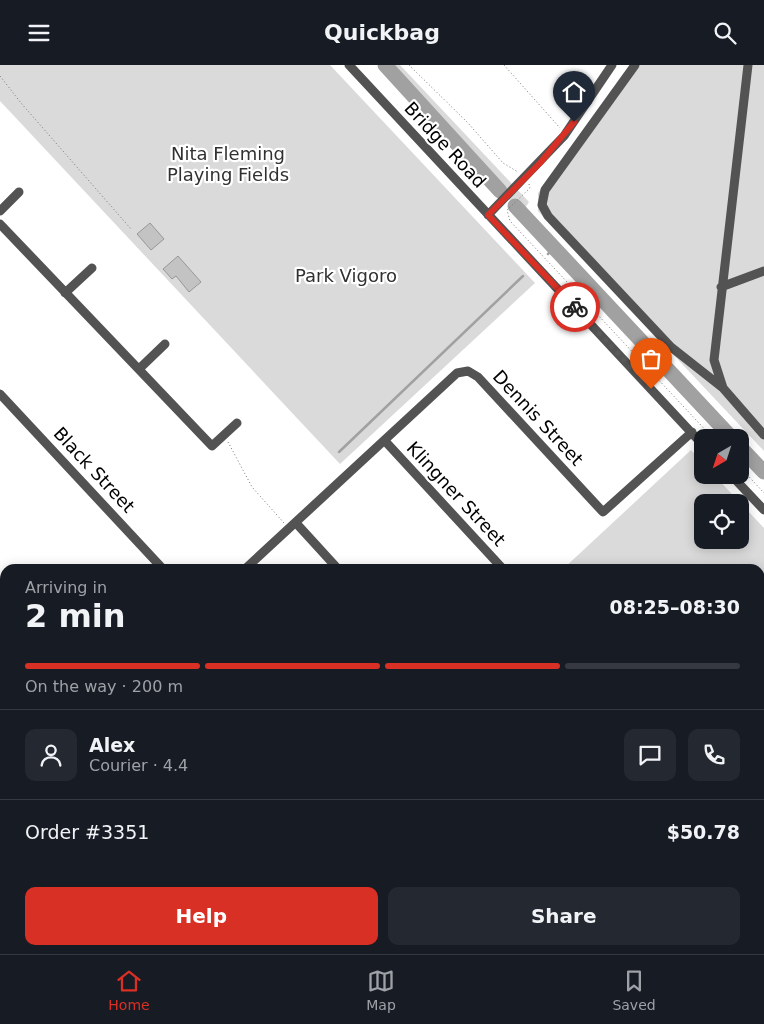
<!DOCTYPE html>
<meta charset="utf-8">
<style>
body{margin:0;font-family:"DejaVu Sans",sans-serif;background:#242831;color:#f1f3f6;height:100vh;display:flex;flex-direction:column;font-size:19px;white-space:nowrap}
*{box-sizing:border-box;margin:0}
p{font-size:16px;color:#9ea1a6}
.icon{flex:none;width:28px;height:28px;fill:none;stroke:currentColor;stroke-width:2;stroke-linecap:round;stroke-linejoin:round}
.map{position:relative;flex:1;overflow:hidden}
.sheet{position:absolute;left:0px;top:499px;width:765px;height:391px;display:flex;flex-direction:column;background:#171b24;border-radius:15px 15px 0 0;box-shadow:0 2px 12px #0003}
.sheet>*{flex:none}
.needle{width:32px;rotate:219deg}
.controls{position:absolute;left:694px;top:364px;display:grid;gap:10px}
.controls a{display:grid;place-items:center;width:55px;height:55px;border-radius:10px;background:#171b24;box-shadow:0 2px 12px #0003;font-size:25px}
.pin{position:absolute;display:grid;place-items:center;width:42px;height:42px;color:#fff;margin:-51px -21px;border-radius:50% 50% 50% 0;rotate:-45deg;box-shadow:0 0 5px #0007}
.pin .icon{rotate:45deg}
.courier{position:absolute;display:grid;place-items:center;width:50px;height:50px;margin:-25px;border:4px solid #d93025;border-radius:50%;background:#fff;color:#222;box-shadow:0 1px 6px #0007}
.head em{font-style:normal;font-weight:700}
.head div{display:flex;flex-direction:column-reverse}
.head{display:flex;align-items:center;justify-content:space-between;height:85px;padding:0 25px}
h1{font-size:32px;font-weight:700;line-height:38px}
.bar{display:grid;grid-template-columns:repeat(4,1fr);gap:8px 5px;align-content:center;height:60px;padding:0 25px}
.bar i{height:6px;border-radius:4px;background:#363941}
.bar .current{background:#d93025}
.bar p{grid-column:span 4}
.line{display:flex;align-items:center;gap:12px;padding:0 25px;border-top:1px solid #363941}
.line div{flex:1}
.round{display:grid;place-items:center;flex:none;width:52px;height:52px;border-radius:10px;background:#242831}
.cta{display:flex;gap:10px;margin-top:auto;padding:10px 25px}
.cta a{flex:1;height:58px;border-radius:10px;background:#d93025;color:#fff;font-size:20px;font-weight:700;line-height:58px;text-align:center}
.cta a+a{background:#242831;color:#f1f3f6}
header{display:flex;justify-content:space-between;align-items:center;height:65px;padding:0 25px;background:#171b24;font-size:22px;font-weight:700}
.dock{display:flex;justify-content:space-around;align-items:center;height:70px;border-top:1px solid #363941;background:#171b24;font-size:14px;color:#9ea1a6}
.dock a{display:grid;justify-items:center;gap:2px}
.dock .current{color:#d93025}
.map>svg:first-child{display:block}
.green{fill:#dadada;fill-rule:evenodd}
.lines{fill:none;stroke-linecap:round;stroke-linejoin:round}
.stream{stroke:#a1a1a1;stroke-width:2.5}
.river{stroke:#a1a1a1;stroke-width:15}
.building{fill:#c3c3c3;stroke:#979797}
.path{stroke:#757575;stroke-width:1;stroke-dasharray:1 2.5;stroke-linecap:butt}
.minor{stroke:#535353;stroke-width:9}
.done{stroke:#595959;stroke-width:5;stroke-dasharray:0 9}
.route{stroke:#d93025;stroke-width:6}
.labels{text-anchor:middle;stroke-width:4.5;stroke-linejoin:round;paint-order:stroke}
.street-label{font-size:18px;fill:#000;stroke:#fff}
.park-label{font-size:18px;fill:#313131;stroke:#fff}
</style>
<header><svg class="icon" aria-label="menu" viewBox="0 0 24 24"><path d="M4 6h16M4 12h16M4 18h16"/></svg>Quickbag<svg class="icon" aria-label="search" viewBox="0 0 24 24"><circle cx="10" cy="10" r="6"/><path d="M15 15l6 6"/></svg></header>
<div class="map">
<svg width="764" height="889" viewBox="0 0 764 889">
<rect width="100%" height="100%" fill="#fff"/>
<path class="green" d="M0 0H330L535 218 340 399 0 36Z
M383 0H400L529 137 522 148Z
M631 0H764V386L538 146V128Z
M691 385 702 397V410H714L764 463V735L760 739V504H563ZM702 438H740V475H702Z
M764 770V889H637L641 885H760V774Z"/>
<g class="lines">
<path class="stream" d="M548 189 554 183
M339 387 523 211"/>
<path class="river" d="M385 0 500 126
M515 141 731 372
M740 382 764 407"/>
</g>
<path class="building" d="M150 158 164 174 151 185 137 169Z
M178 191 201 217 189 227 176 211 172 214 163 204Z"/>
<g class="lines">
<path class="path" d="M409 0 468 58 503 98 518 107
M504 0 560 63
M0 11 21 38 131 164
M529 119 530 123 507 145 510 156 712 372
M228 377 252 422 284 458
M740 402 764 428
M760 767 763 764
M0 806 5 811
M0 836 5 832
M636 889 640 885"/>
<path class="minor" d="M349 0 702 379
M635 0 545 125 542 140 548 151 671 282 723 323
M748 0 714 295 723 323 764 370
M0 146 19 127
M488 150 564 71 612 0
M0 159 212 381 237 358
M721 222 764 206
M65 228 92 203
M139 304 165 279
M0 329 163 504
M385 376 503 504
M731 410 764 445
M296 458 338 504
M245 504 457 308 468 306 478 312 603 447 692 367
M0 518 5 523
M0 705 5 711
M760 756 764 752
M760 791 764 795
M169 885 173 889
M343 885 347 889
M515 885 519 889
M617 889 621 885"/>
</g>
<g class="lines">
<path class="done" d="M575 242 651 324"/>
<path class="route" d="M574 57 540 98 488 150 575 242"/>
</g>
<g class="labels">
<g class="street-label">
<text transform="translate(445 80) rotate(47)" y="6">Bridge Road</text>
<text transform="translate(538 353) rotate(47)" y="6">Dennis Street</text>
<text transform="translate(94 405) rotate(47)" y="6">Black Street</text>
<text transform="translate(456 429) rotate(47)" y="6">Klingner Street</text>
</g>
<g class="park-label">
<text x="228" y="95">Nita Fleming<tspan x="228" dy="21">Playing Fields</tspan></text>
<text x="346" y="217">Park Vigoro</text>
</g>
</g>
</svg>
<div class="controls">
<a><svg class="needle" viewBox="-14 -14 28 28"><path d="M0-13l5 13h-10z" fill="#e53935"/><path d="M0 13l5-13h-10z" fill="#9ea1a6"/></svg></a>
<a><svg class="icon" aria-label="locate" viewBox="0 0 24 24"><circle cx="12" cy="12" r="6"/><path d="M12 2v4M12 18v4M2 12h4M18 12h4"/></svg></a>
</div>
<div class="pin" style="left:651px;top:324px;background:#ea580c"><svg class="icon" aria-label="bag" viewBox="0 0 24 24"><path d="M5 8h14l-1 12H6zM9 8a3 3 0 0 1 6 0"/></svg></div>
<div class="pin" style="left:574px;top:57px;background:#1f2937"><svg class="icon" aria-label="home" viewBox="0 0 24 24"><path d="M3 11l9-7 9 7M6 9v11h12V9"/></svg></div>
<div class="courier" style="left:575px;top:242px"><svg class="icon" aria-label="bike" viewBox="0 0 24 24"><circle cx="6" cy="16" r="4"/><circle cx="18" cy="16" r="4"/><path d="M6 16l4-8h5l3 8M10 8l3 8H6M13 5h3"/></svg></div>
<section class="sheet">
<div class="head"><div><h1>2 min</h1><p>Arriving in</p></div><em>08:25–08:30</em></div>
<div class="bar"><i class="current"></i><i class="current"></i><i class="current"></i><i></i><p>On the way · 200 m</p></div>
<div class="line" style="height:90px"><a class="round"><svg class="icon" aria-label="person" viewBox="0 0 24 24"><circle cx="12" cy="8" r="4"/><path d="M4 21q1-7 8-7t8 7"/></svg></a><div><b>Alex</b><p>Courier · 4.4</p></div><a class="round"><svg class="icon" aria-label="chat" viewBox="0 0 24 24"><path d="M4 5h16v11H9l-5 4z"/></svg></a><a class="round"><svg class="icon" aria-label="phone" viewBox="0 0 24 24"><path d="M5 4h4l2 5-3 2q2 4 5 5l2-3 5 2v4C11 20 4 13 5 4z"/></svg></a></div>
<div class="line" style="height:65px"><div>Order #3351</div><b>$50.78</b></div>
<div class="cta"><a>Help</a><a>Share</a></div>
</section>
</div>
<nav class="dock">
<a class="current"><svg class="icon" aria-label="home" viewBox="0 0 24 24"><path d="M3 11l9-7 9 7M6 9v11h12V9"/></svg>Home</a>
<a><svg class="icon" aria-label="map" viewBox="0 0 24 24"><path d="M3 6l6-2 6 2 6-2v14l-6 2-6-2-6 2zM9 4v14M15 6v14"/></svg>Map</a>
<a><svg class="icon" aria-label="saved" viewBox="0 0 24 24"><path d="M7 4h10v16l-5-4-5 4z"/></svg>Saved</a>
</nav>
